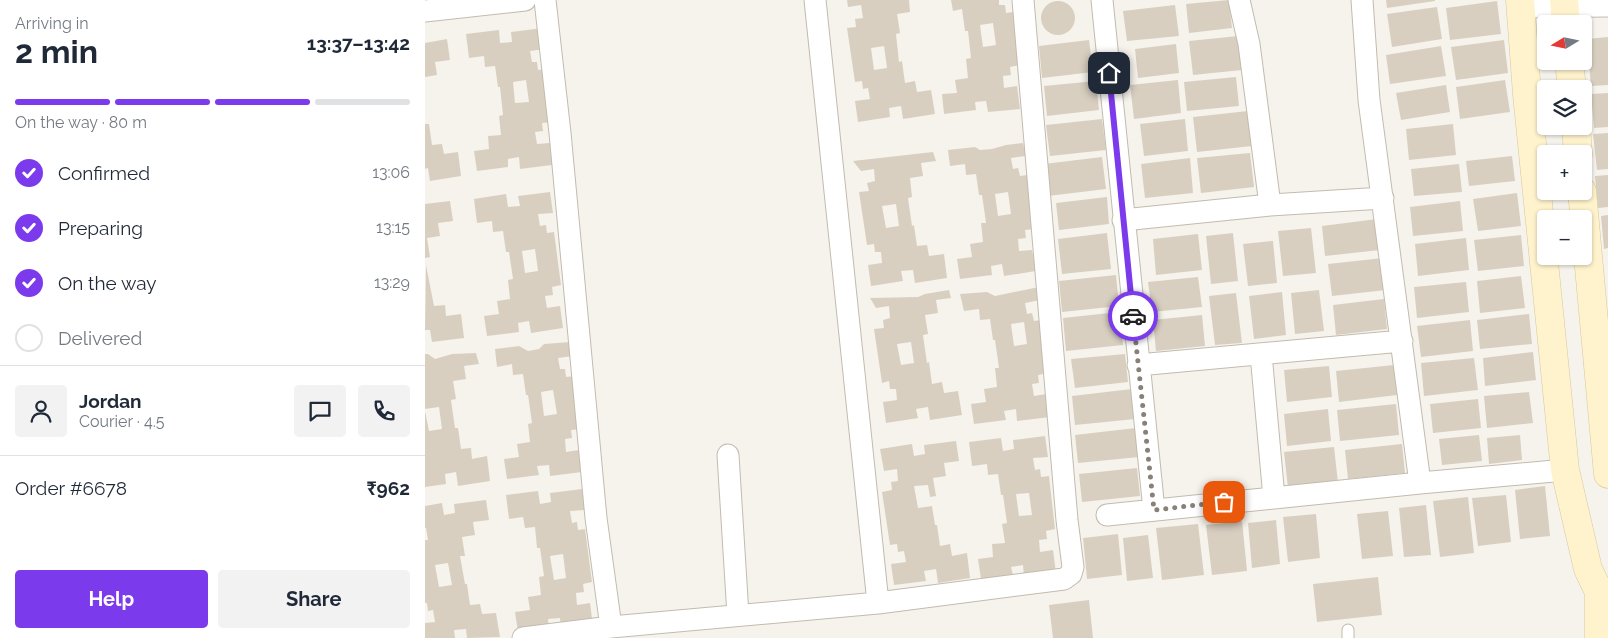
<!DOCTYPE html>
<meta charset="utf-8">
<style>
body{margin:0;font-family:Raleway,sans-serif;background:#f2f2f3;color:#1f2937;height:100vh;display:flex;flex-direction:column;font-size:19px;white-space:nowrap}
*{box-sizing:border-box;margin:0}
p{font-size:16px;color:#747a83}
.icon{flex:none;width:28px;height:28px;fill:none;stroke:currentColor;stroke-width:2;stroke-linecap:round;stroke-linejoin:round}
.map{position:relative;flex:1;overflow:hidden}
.details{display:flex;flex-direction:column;background:#fff;width:425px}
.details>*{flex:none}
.needle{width:32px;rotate:260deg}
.tools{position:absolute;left:1112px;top:15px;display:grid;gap:10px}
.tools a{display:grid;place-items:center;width:55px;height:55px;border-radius:5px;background:#fff;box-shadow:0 1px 4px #0004;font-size:25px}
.pin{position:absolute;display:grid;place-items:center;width:42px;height:42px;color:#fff;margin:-21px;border-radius:10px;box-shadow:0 2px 8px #0006}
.courier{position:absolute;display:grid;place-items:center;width:50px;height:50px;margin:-25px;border:4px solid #7c3aed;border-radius:50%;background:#fff;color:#222;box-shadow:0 1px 6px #0007}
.headline em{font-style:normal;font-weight:700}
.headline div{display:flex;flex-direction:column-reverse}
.headline{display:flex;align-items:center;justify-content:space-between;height:85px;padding:0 15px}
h1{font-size:32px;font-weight:700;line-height:38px}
.bar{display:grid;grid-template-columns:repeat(4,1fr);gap:8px 5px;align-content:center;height:60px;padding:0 15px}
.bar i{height:6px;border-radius:4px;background:#e0e1e3}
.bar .selected{background:#7c3aed}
.bar p{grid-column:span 4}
.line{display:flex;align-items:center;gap:12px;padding:0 15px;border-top:1px solid #e0e1e3}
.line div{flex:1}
.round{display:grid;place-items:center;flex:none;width:52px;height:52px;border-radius:5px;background:#f2f2f3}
ol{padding:0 15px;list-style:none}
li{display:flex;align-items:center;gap:15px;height:55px}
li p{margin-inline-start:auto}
li .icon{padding:5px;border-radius:50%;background:#7c3aed;color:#fff;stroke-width:4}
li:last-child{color:#747a83}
li i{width:28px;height:28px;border:2px solid #e0e1e3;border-radius:50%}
.button{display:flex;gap:10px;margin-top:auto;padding:10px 15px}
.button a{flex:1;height:58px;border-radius:5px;background:#7c3aed;color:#fff;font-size:20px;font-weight:700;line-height:58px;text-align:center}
.button a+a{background:#f2f2f3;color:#1f2937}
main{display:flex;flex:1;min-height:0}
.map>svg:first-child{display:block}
.building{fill:#d8cfc1;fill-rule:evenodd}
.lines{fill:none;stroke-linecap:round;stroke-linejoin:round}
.lane-casing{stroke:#c2bbae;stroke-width:13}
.street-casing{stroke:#c2bbae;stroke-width:23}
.secondary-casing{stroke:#d6c79b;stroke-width:29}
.lane{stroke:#fff;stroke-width:11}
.street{stroke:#fff;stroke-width:21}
.secondary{stroke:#fff3cd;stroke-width:28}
.done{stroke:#878178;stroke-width:5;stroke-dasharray:0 9}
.route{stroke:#7c3aed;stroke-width:6}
</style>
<main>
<section class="details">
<div class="headline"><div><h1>2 min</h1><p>Arriving in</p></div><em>13:37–13:42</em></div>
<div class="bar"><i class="selected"></i><i class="selected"></i><i class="selected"></i><i></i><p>On the way · 80 m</p></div>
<ol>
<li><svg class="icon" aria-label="check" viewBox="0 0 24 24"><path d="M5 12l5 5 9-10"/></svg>Confirmed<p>13:06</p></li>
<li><svg class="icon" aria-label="check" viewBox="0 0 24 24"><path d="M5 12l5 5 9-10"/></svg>Preparing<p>13:15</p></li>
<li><svg class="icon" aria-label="check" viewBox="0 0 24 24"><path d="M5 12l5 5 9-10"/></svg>On the way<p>13:29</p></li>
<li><i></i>Delivered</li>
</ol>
<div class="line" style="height:90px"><a class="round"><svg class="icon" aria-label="person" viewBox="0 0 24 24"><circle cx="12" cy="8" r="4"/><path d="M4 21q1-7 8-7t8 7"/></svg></a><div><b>Jordan</b><p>Courier · 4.5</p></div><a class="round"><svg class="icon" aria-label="chat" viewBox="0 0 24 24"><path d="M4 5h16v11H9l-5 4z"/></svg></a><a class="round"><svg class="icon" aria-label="phone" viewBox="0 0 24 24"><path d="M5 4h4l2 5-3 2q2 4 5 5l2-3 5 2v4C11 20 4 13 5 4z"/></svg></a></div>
<div class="line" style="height:65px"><div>Order #6678</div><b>₹962</b></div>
<div class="button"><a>Help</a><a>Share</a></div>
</section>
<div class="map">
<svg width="1183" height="638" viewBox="0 0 1183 638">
<rect width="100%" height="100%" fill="#f6f3ec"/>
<path class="building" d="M422 0H484L485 12 472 14 475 33 471 34 474 62 477 61 480 83 490 81 492 92 506 90 510 114 478 119 476 106 464 108 465 117 433 122 430 101 445 99 443 88 438 89 437 81 430 82 422 28 431 27 430 19 438 18 436 5 423 7ZM459 46 462 68 449 70 446 48Z
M526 0H574V5H580L581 13 588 12 594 65 585 67 586 75 578 76 579 88 592 86 595 109 563 112 561 101 550 102 551 110 519 114 517 94 532 93 530 80 543 78 541 59 546 58 543 31H540L537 9 528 11ZM568 23 571 45 558 47 555 25Z
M804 0 807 28 764 33 761 4Z
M961 0H1010V1L962 8Z
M616 18a17 17 0 1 1 34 0a17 17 0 1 1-34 0Z
M1072 1 1076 34 1025 40 1021 8Z
M750 5 754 36 702 41 698 11Z
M1012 7 1017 39 967 47 962 14Z
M118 28 120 49 105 51 107 62H112L113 70 120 69 127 122 117 123 118 131 110 132 112 144 125 143 127 165 95 169 94 157 83 159V167L52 171 49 151 64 149 63 136 76 135 74 116 78 115 75 87H73L70 66 60 67 59 56 44 58 41 34 74 30 75 43 87 42 86 32ZM101 80 104 102 90 103 88 82Z
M813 36 817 70 768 75 764 41Z
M1183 37V85L1166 86 1162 39Z
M22 39 25 60 10 62 12 75 0 77V43Z
M664 40 668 72 617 78 614 46Z
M1079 40 1083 73 1031 80 1026 47Z
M751 44 754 73 713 78 710 49Z
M1016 46 1021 76 965 84 961 55Z
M811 77 814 106 762 111 759 82Z
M753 80 756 113 709 119 705 85Z
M1080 80 1085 112 1035 119 1031 87Z
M671 81 674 110 622 116 619 86Z
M1021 85 1025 112 976 120 971 93Z
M1183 93V127L1169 128 1166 94Z
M823 111 827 146 772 152 768 117Z
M677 119 681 150 625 156 621 125Z
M760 119 763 151 719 156 715 124Z
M0 124H4L7 145 17 144 19 154 33 152 36 176 5 181 3 168 0 169Z
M1028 124 1031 155 984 160 981 129Z
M1183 133V169L1172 170 1168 134Z
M598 143 601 156 586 158 588 169 593 168 595 176 602 175 609 229 600 230 601 238 593 239 594 251 607 250 611 271 579 276 577 264 566 266 567 275 535 279 532 259 547 257 545 244 558 242 556 223H561L557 195H554L551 174 541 175 540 164 525 166 523 150 550 147 555 150 567 149 581 145ZM583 192 586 214 573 216 570 194Z
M508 152 511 161 496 163 498 176 485 178 487 197 483 198 487 226 489 225 492 246 502 245 504 256 519 254 522 278 490 283 488 270 476 271 478 281 446 286 443 265 457 263 456 252H450L449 244 442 245 434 192 444 191 442 183 450 181 449 169 436 171 428 161ZM471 204 474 226 461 228 457 206Z
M825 153 829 187 776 193 772 158Z
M1087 156 1090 181 1044 186 1041 161Z
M677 157 681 189 623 196 619 164Z
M765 158 768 193 720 198 716 164Z
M1034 164 1037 192 989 196 986 169Z
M1183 175V207L1173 208 1170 176Z
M125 192 128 213 113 214 115 226 121 225 122 233 129 232 136 285 127 287 128 295 120 296 122 308 135 306 138 328 106 333 104 321 93 323 94 332 62 336 59 316 74 314 72 301 85 299 83 280 88 279 84 252H81L78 231 68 232 67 221 52 223 49 199 81 194 83 207 95 206 93 196ZM110 249 113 271 100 273 97 251Z
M1092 193 1096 226 1053 231 1048 199Z
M682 197 684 224 634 230 631 203Z
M25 201 28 221 13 223 15 236 2 238 5 257 0 258V204Z
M1035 201 1038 231 988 236 985 207Z
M1183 215V248L1179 249 1176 216Z
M952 219 955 250 900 256 897 226Z
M886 228 891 273 858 276 853 231Z
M682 233 686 269 637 274 633 239Z
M808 233 813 281 786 284 781 236Z
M773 234 777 270 731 275 728 239Z
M1096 235 1099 266 1053 271 1049 240Z
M1041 238 1044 270 993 276 990 244Z
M848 241 852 283 823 286 818 244Z
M958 258 961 290 907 296 903 264Z
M1 265 9 306 20 305 21 316 36 314 39 338 7 342 5 330H0Z
M691 275 694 306 637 312 634 281Z
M1096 276 1100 308 1055 313 1052 281Z
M773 277 777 307 727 312 723 282Z
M1041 282 1044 312 992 318 989 287Z
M614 287 615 300 600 303 602 314 607 313 609 321 616 320 623 373 613 375 614 383 607 384 609 396 621 394 625 417 592 421 591 409 579 411 581 420 549 424 546 404 561 402 559 389 572 387 570 368H574L570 340H568L565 319 555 320 554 309 539 311 535 294 562 292 570 296ZM599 322 602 344 589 346 586 324Z
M524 290 526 298 511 300 513 313 500 315 503 334 498 335 502 363 504 362 507 384 517 382 519 393 533 391 537 415 505 420 503 407 491 409 493 418 461 423 458 402 472 400 471 389H465L464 381 457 383 449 329 459 328 458 320 465 318 464 306 451 308 445 298 493 297 500 294ZM486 342 489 363 476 365 472 344Z
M894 290 899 331 870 334 866 293Z
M857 292 861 335 829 339 824 296Z
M811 293 817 343 790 345 784 296Z
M959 299 962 329 911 335 908 305Z
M694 312 698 345 641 351 638 318Z
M1104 314 1107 344 1055 349 1052 320Z
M777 315 780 346 731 351 728 320Z
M1045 320 1048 351 996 357 992 326Z
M145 342 148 356 133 358 135 369H140L141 377 149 376 156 429 146 430 147 438 140 439 141 452 154 450 157 472 125 476 124 465 112 466 114 475 82 479 79 459 94 457 92 444 105 442 103 424 107 423 103 395H101L98 374 88 375 87 364 72 367 70 349 94 346 103 351 114 349 119 344ZM128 390 132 414 119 416 116 392Z
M1108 352 1111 380 1060 386 1058 358Z
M51 353 54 364 39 366 41 379 28 381 31 399 26 400 30 428H33L36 449 46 448 47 459 62 456 65 481 33 486 31 472 20 474 21 484 0 487V411L4 431 17 429 14 407 0 409V354H3L10 359 27 354Z
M700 354 703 382 650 388 646 359Z
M1049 358 1053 390 999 396 996 363Z
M969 365 972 395 914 402 911 371Z
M904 366 907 397 862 402 859 370Z
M707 389 710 419 650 425 647 396Z
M1104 392 1108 423 1062 428 1059 396Z
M1053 399 1056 428 1008 433 1005 404Z
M971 404 974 435 915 441 912 410Z
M903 409 906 441 862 446 859 414Z
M711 428 714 457 653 463 650 435Z
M1054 435 1057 461 1017 465 1014 439Z
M1095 435 1097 460 1064 464 1062 438Z
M620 436 623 457 608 458 610 470 615 469 616 477 624 476 630 529 621 531 622 539 614 540 615 552 628 550 631 573 599 577 598 565 586 567 588 575 556 579 553 559 568 557 567 544 580 543 577 524 582 523 578 495H576L573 474 563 475 562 464 547 466 544 442 576 438 578 451 589 449 588 440ZM604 493 607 515 594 516 591 494Z
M531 441 534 461 519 463 521 476 508 478 511 496 505 497 503 485 489 486 493 508 507 506 510 525H512L515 546 525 544 527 556 542 553 545 578 513 583 511 569 499 571 501 581 469 585 466 564 481 562 479 551 473 552 472 544 465 545 457 492 467 490 466 482 473 481 472 469 459 471 455 449 487 444 489 456 500 454 499 445Z
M977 444 980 473 923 479 920 450Z
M909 447 913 483 863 488 859 452Z
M712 468 715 496 657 502 654 474Z
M1120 486 1125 536 1095 539 1090 490Z
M157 489 160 510 145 511 147 523 152 522 153 530 160 529 167 582 158 584 159 592 151 593 152 605 165 603 168 626 136 630 135 618 123 619 124 628 93 632 90 612 105 610 103 597 116 595 114 577 119 576 115 548H112L110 527 100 528 98 517 84 519 81 495 113 491 115 504 126 502 125 493ZM138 554 141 578 129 580 125 556Z
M1081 495 1086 542 1053 546 1047 498Z
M1043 497 1049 553 1015 557 1008 501Z
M61 500 64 520 48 522 50 535 37 537 40 556H35L40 584H42L45 605 55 604 57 614 71 613 75 637 42 638 41 629 29 630 30 638H0V623L10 622 8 610 3 611 2 603H0V540H3L1 528H0V506L17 503 19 515 30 513 29 504ZM23 563 27 585 14 587 10 565Z
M1001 505 1006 555 979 557 974 508Z
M963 511 968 556 937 559 932 514Z
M891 514 895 558 863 562 858 517Z
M851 520 855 564 827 568 823 523Z
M817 521 822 571 787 575 781 525Z
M773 524 779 575 737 580 731 528Z
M693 534 697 575 662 579 658 538Z
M723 535 728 578 702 581 698 538Z
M953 577 957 615 892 622 888 584Z
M664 600 668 638H628L624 605Z"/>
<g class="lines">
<g class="lane-casing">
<path id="lane" d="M923 630V638"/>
</g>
<g class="street-casing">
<path id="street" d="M120 0 135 133 171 518 186 627
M390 0 453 603
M677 0 729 510
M814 0 824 44 845 205 958 198
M937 0 944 100 995 483 1140 470
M1096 7 1183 6
M0 11 100 0
M698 220 845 205
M836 354 849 498
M713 365 977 341
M303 455 313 615
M682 515 995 483
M98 638 186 627 453 603 639 579 646 574 648 567 642 520 598 0"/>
</g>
<g class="secondary-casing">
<path id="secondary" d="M1095 0 1102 94 1140 470 1163 569 1174 592V638
M1139 0 1141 24
M1144 61 1147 89
M1151 126 1153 154
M1157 191 1183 474"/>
</g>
<use href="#lane" class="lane"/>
<use href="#street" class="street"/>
<use href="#secondary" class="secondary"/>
</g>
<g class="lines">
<path class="done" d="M708 316 729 510 799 502"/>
<path class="route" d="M684 73 708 316"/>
</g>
</svg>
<div class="tools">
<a><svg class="needle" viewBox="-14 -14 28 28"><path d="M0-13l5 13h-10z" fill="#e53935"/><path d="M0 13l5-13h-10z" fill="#747a83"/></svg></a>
<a><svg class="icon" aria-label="layers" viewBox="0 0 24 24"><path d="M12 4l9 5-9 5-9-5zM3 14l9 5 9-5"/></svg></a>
<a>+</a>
<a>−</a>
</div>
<div class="pin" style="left:799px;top:502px;background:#ea580c"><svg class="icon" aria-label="bag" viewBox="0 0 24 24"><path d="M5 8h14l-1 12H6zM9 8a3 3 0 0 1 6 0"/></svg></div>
<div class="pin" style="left:684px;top:73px;background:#1f2937"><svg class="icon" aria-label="home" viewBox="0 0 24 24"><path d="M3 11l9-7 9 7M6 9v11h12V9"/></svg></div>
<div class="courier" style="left:708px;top:316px"><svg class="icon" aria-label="car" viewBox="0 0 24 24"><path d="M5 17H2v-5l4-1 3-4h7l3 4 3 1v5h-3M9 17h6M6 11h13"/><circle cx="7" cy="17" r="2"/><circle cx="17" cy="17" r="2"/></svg></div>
</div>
</main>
